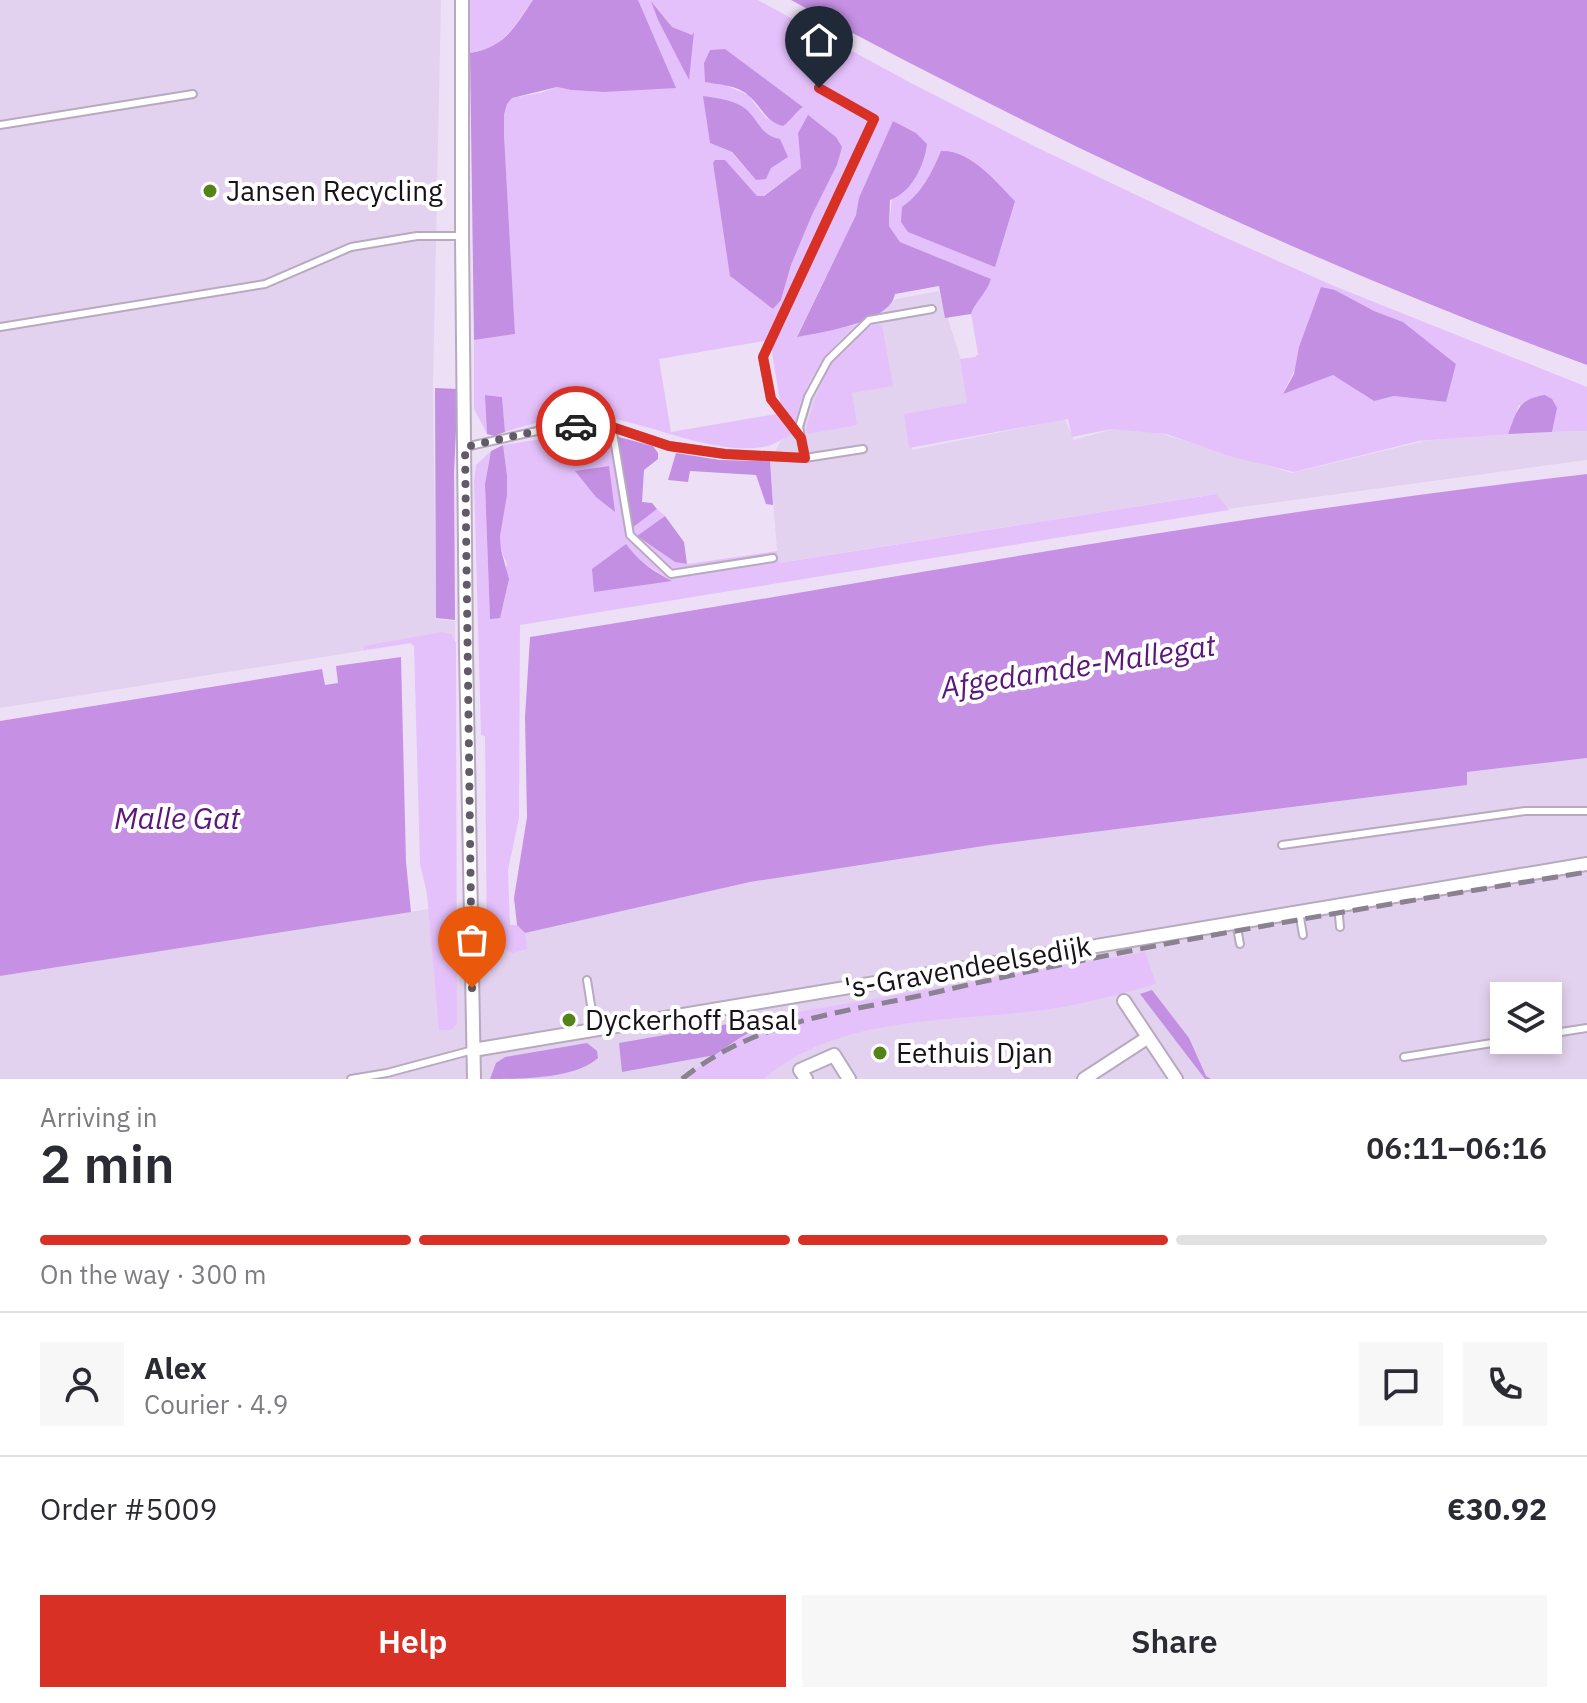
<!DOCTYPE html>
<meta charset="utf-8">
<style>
body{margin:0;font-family:"IBM Plex Sans",sans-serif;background:#f7f7f7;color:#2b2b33;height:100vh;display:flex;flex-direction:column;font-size:30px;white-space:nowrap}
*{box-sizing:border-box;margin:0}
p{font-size:26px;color:#7c7c81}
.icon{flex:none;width:44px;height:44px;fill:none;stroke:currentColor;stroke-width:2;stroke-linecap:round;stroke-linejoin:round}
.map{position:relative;height:1079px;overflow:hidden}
.details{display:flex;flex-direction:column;background:#fff;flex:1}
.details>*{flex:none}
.tools{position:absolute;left:1490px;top:982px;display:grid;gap:16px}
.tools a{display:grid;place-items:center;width:72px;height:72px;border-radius:0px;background:#fff;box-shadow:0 4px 12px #0003;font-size:40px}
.pin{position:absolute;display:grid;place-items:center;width:68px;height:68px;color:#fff;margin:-82px -34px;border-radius:50% 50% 50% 0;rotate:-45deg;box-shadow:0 0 8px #0007}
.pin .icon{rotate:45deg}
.courier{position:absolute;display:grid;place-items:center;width:80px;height:80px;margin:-40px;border:6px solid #d93025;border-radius:50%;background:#fff;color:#222;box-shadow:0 2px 10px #0007}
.summary em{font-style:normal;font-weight:600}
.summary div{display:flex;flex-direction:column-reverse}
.summary{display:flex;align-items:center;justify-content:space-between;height:136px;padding:0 40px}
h1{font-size:52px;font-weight:600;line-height:60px}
.bar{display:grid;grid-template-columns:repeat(4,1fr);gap:12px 8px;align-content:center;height:96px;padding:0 40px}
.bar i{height:10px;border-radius:6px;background:#e1e1e2}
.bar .active{background:#d93025}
.bar p{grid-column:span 4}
.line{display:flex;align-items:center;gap:20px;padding:0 40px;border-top:2px solid #e1e1e2}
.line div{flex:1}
.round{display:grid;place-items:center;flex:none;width:84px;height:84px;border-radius:0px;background:#f7f7f7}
.primary-button{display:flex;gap:16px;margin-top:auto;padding:16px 40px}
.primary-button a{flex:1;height:92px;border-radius:0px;background:#d93025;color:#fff;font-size:32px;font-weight:600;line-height:92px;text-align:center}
.primary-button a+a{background:#f7f7f7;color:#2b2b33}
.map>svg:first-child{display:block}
.built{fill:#e3d2ef;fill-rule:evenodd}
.green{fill:#e5c1fb;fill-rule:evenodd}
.forest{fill:#c38fe2}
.water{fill:#c691e5}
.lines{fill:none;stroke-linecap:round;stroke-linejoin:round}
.service-casing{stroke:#b7aabf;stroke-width:10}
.minor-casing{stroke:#b7aabf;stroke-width:16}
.service{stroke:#fff;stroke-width:6}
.minor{stroke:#fff;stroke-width:12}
.rail{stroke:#8a8191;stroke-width:5;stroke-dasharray:16 8;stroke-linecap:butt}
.done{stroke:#625a67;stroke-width:8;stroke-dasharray:0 14.4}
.route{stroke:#d93025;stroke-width:10}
.poi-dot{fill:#528418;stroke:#fff;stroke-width:3}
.labels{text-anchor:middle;stroke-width:8;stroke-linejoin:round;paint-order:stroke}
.poi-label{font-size:28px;fill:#17121a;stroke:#fff;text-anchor:start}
.street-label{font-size:28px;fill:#17121a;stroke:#fff}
.water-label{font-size:30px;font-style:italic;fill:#5b177b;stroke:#fff}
</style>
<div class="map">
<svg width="1587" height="1079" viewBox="0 0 1587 1079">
<rect width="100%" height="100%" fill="#ede0f6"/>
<path class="built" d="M0 0H441L433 386 436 619 455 621V640L412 643 0 708Z
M939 291 964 369 1048 393 909 420 912 450 1065 419 1074 440 1113 429 1152 431 1292 473 1424 441 1478 435 1587 431V460L1227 509 1215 494 778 563 770 461 837 335 896 299Z
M1587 758V1079H0V976L429 909 476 940 525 933 750 882 990 845 1466 785V772ZM1504 996H1548V1040H1504Z"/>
<path class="green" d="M469 0H533C513 27 506 47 470 53Z
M638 0H758L911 83 1038 148 1222 236 1334 286 1587 387V431L1552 432 1554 421 1519 405 1508 434 1419 441 1294 472 1233 457 1166 434 1112 429 1072 437 1068 419 909 448 904 414 967 403 960 359 975 357 978 354 971 314 991 279 900 242 889 226 900 126 893 121 860 198 856 215 797 336 856 325C822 355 800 389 793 434 786 437 778 442 771 445 726 459 659 427 614 419 577 413 540 420 505 432L502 397 486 395 487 434 474 409V340L515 334 504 134V115L507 104 511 98 540 93 557 87 571 90 604 92 638 89 644 19ZM653 3 672 27 693 36 691 48 672 46 658 20ZM710 50H725L802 106 793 114 788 123 766 118 748 95 725 85 704 63ZM746 109C756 124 763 135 780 140L771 168 756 180 731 152 710 143ZM808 116 836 137 837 165 812 215 791 265 781 300 768 303 733 279 725 161 757 196H763L801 168 798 133ZM941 151 972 161 1015 201 902 208C922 193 931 174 941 151ZM1335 290 1374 311 1403 322 1456 364 1445 402 1394 396 1374 401 1333 375 1283 393ZM770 340 782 413 671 432 659 359Z
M875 324 882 325 893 386 852 393 857 425 808 434 806 430C815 390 835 342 875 324Z
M574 434 615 436 632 527 657 509 665 516 637 536 675 562 687 564 777 551 779 563 1216 494 1229 510 520 625 519 818 508 870 510 925H517L525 933 527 949 513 953 493 943V972L485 967 483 962 487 960 485 736 481 735 474 481 476 465 491 451 485 484 490 619 507 564 501 550 500 536 507 475 503 445ZM608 466 614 511 576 472ZM636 558 670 580 592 569Z
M442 632 451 634 456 643 457 1024 451 1030H439L427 894 420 864 414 646 410 643 364 650 363 646Z
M1145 952 1156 984C1114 996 1069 1008 1025 1012 938 1022 834 1018 764 1079H682L738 1039 780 1015Z"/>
<path class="forest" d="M533 0H638L676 88 604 92 571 90 557 87 512 98 507 104 504 115V134L515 334 474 340 470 53C505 47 514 28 533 0Z
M651 1 672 27 692 35 694 32 689 80 658 20Z
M725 49 803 107C794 113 791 121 783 126 765 121 762 107 749 96 738 85 720 85 705 82L704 63 710 50Z
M703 96C717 98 736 100 747 110 760 123 761 135 780 139L788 157 771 168 766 179 756 180 732 152 710 143Z
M808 115 836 137 842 147 837 165 812 215 791 265 781 300 773 309 730 276 713 163 715 160H725L757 196H764L801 168 798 133Z
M893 121 916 133 927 144C924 166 912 192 890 200L889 226 900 242 991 279C987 292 976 301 971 314L945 318 939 286 895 294C890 323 822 332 797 337L856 215 859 198Z
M941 151C971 150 995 181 1015 201L995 267 908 232 901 222 902 207C922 193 931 174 941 151Z
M1321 287 1335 290 1374 311 1403 322 1456 364 1446 402 1394 396 1374 401 1333 375 1283 394 1294 374 1299 347Z
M435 388 458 389 454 472 455 620 436 618Z
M485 395 502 397 505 432 494 436 487 434Z
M1545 395 1552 399 1557 408 1552 432 1508 434C1517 411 1518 399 1545 395Z
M615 436 653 446 658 453V459L644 470 642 502 652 503 657 509 632 528Z
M503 445 507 475V495L500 536 501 550 509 579 500 618 490 619 485 484 491 451Z
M676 453 720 460 770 461 773 505 766 504 756 475 690 471 688 482 668 480Z
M609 466 615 512 596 497 575 471Z
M665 516 684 542 687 564 675 562 637 536Z
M626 544C639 562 653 571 672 581L594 592 592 569Z
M1152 990 1189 1038 1206 1076 1211 1079H1205L1140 994Z
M780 1015 738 1039 715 1055 622 1072 619 1043Z
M587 1043 597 1051 598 1058C575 1079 521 1079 490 1079L496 1063 505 1057Z"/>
<path class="water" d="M791 0H1587V365C1313 264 1048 139 791 0Z
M1587 474V758L1467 772V785L990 845 750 882 525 933 517 925 514 898 527 817 525 717 530 637C882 581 1233 514 1587 474Z
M401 657 406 862 411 912 0 976V721L322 669 325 685 338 683 336 666Z"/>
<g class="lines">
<g class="service-casing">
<path id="service" d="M0 125 193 94
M0 327 265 284 351 247 417 236H462
M612 427 630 535 671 574 773 558
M800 437 771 399 763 357 874 119 819 88
M465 447 560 426 612 427 669 446 725 454 805 458 799 427 808 397 828 360 869 320 932 309
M805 458 863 449
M1282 845 1525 811H1587
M1338 905 1340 927
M1299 912 1303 935
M1236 922 1240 944
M587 980 595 1030
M1548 1034 1587 1028
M1404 1057 1511 1040
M351 1079 387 1073 473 1050"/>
</g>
<g class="minor-casing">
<path id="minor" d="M462 0V236L466 651 474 1079
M1124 1001 1176 1079
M473 1050 1587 864
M806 1079 800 1070 834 1055 849 1079
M1084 1079 1147 1038"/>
</g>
<use href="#service" class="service"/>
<use href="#minor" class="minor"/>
<path class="rail" d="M682 1079C759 1018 845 1013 937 992 1152 942 1370 907 1587 872"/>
</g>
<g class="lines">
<path class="done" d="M472 988 465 447 560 426H576"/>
<path class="route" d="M576 426 612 427 669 446 725 454 805 458 801 438 771 399 763 357 874 119 819 88"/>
</g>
<g class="poi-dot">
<circle cx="210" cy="191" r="8"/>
<circle cx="569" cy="1020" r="8"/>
<circle cx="880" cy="1053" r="8"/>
</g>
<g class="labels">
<g class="poi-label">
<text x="226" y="201">Jansen Recycling</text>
<text x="585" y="1030">Dyckerhoff Basal</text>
<text x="896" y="1063">Eethuis Djan</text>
</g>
<g class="street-label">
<text transform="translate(968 967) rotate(-10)" y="10">'s-Gravendeelsedijk</text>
</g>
<g class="water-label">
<text transform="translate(1078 667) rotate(-9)" y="10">Afgedamde-Mallegat</text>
<text x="177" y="829">Malle Gat</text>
</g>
</g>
</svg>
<div class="tools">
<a><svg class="icon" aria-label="layers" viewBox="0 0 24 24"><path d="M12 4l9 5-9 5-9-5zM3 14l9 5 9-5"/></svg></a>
</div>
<div class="pin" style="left:472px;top:988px;background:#ea580c"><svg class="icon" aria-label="bag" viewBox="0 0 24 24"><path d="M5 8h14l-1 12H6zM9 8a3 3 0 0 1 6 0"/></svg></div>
<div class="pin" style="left:819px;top:88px;background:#1f2937"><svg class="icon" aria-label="home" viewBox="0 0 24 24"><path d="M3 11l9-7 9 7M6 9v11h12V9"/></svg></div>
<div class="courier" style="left:576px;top:426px"><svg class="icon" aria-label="car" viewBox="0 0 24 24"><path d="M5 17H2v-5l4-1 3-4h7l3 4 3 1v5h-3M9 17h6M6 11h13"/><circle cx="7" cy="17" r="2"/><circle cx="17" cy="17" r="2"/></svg></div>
</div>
<section class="details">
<div class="summary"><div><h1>2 min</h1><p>Arriving in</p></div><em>06:11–06:16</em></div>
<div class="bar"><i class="active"></i><i class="active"></i><i class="active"></i><i></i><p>On the way · 300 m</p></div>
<div class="line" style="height:144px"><a class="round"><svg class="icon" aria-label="person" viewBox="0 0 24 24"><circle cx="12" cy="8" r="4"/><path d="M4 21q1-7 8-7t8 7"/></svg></a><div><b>Alex</b><p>Courier · 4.9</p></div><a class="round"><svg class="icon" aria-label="chat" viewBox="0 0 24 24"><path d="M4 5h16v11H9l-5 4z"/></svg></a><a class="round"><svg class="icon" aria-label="phone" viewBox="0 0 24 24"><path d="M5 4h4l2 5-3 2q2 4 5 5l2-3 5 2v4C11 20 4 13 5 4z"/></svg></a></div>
<div class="line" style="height:104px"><div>Order #5009</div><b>€30.92</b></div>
<div class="primary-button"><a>Help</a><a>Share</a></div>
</section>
